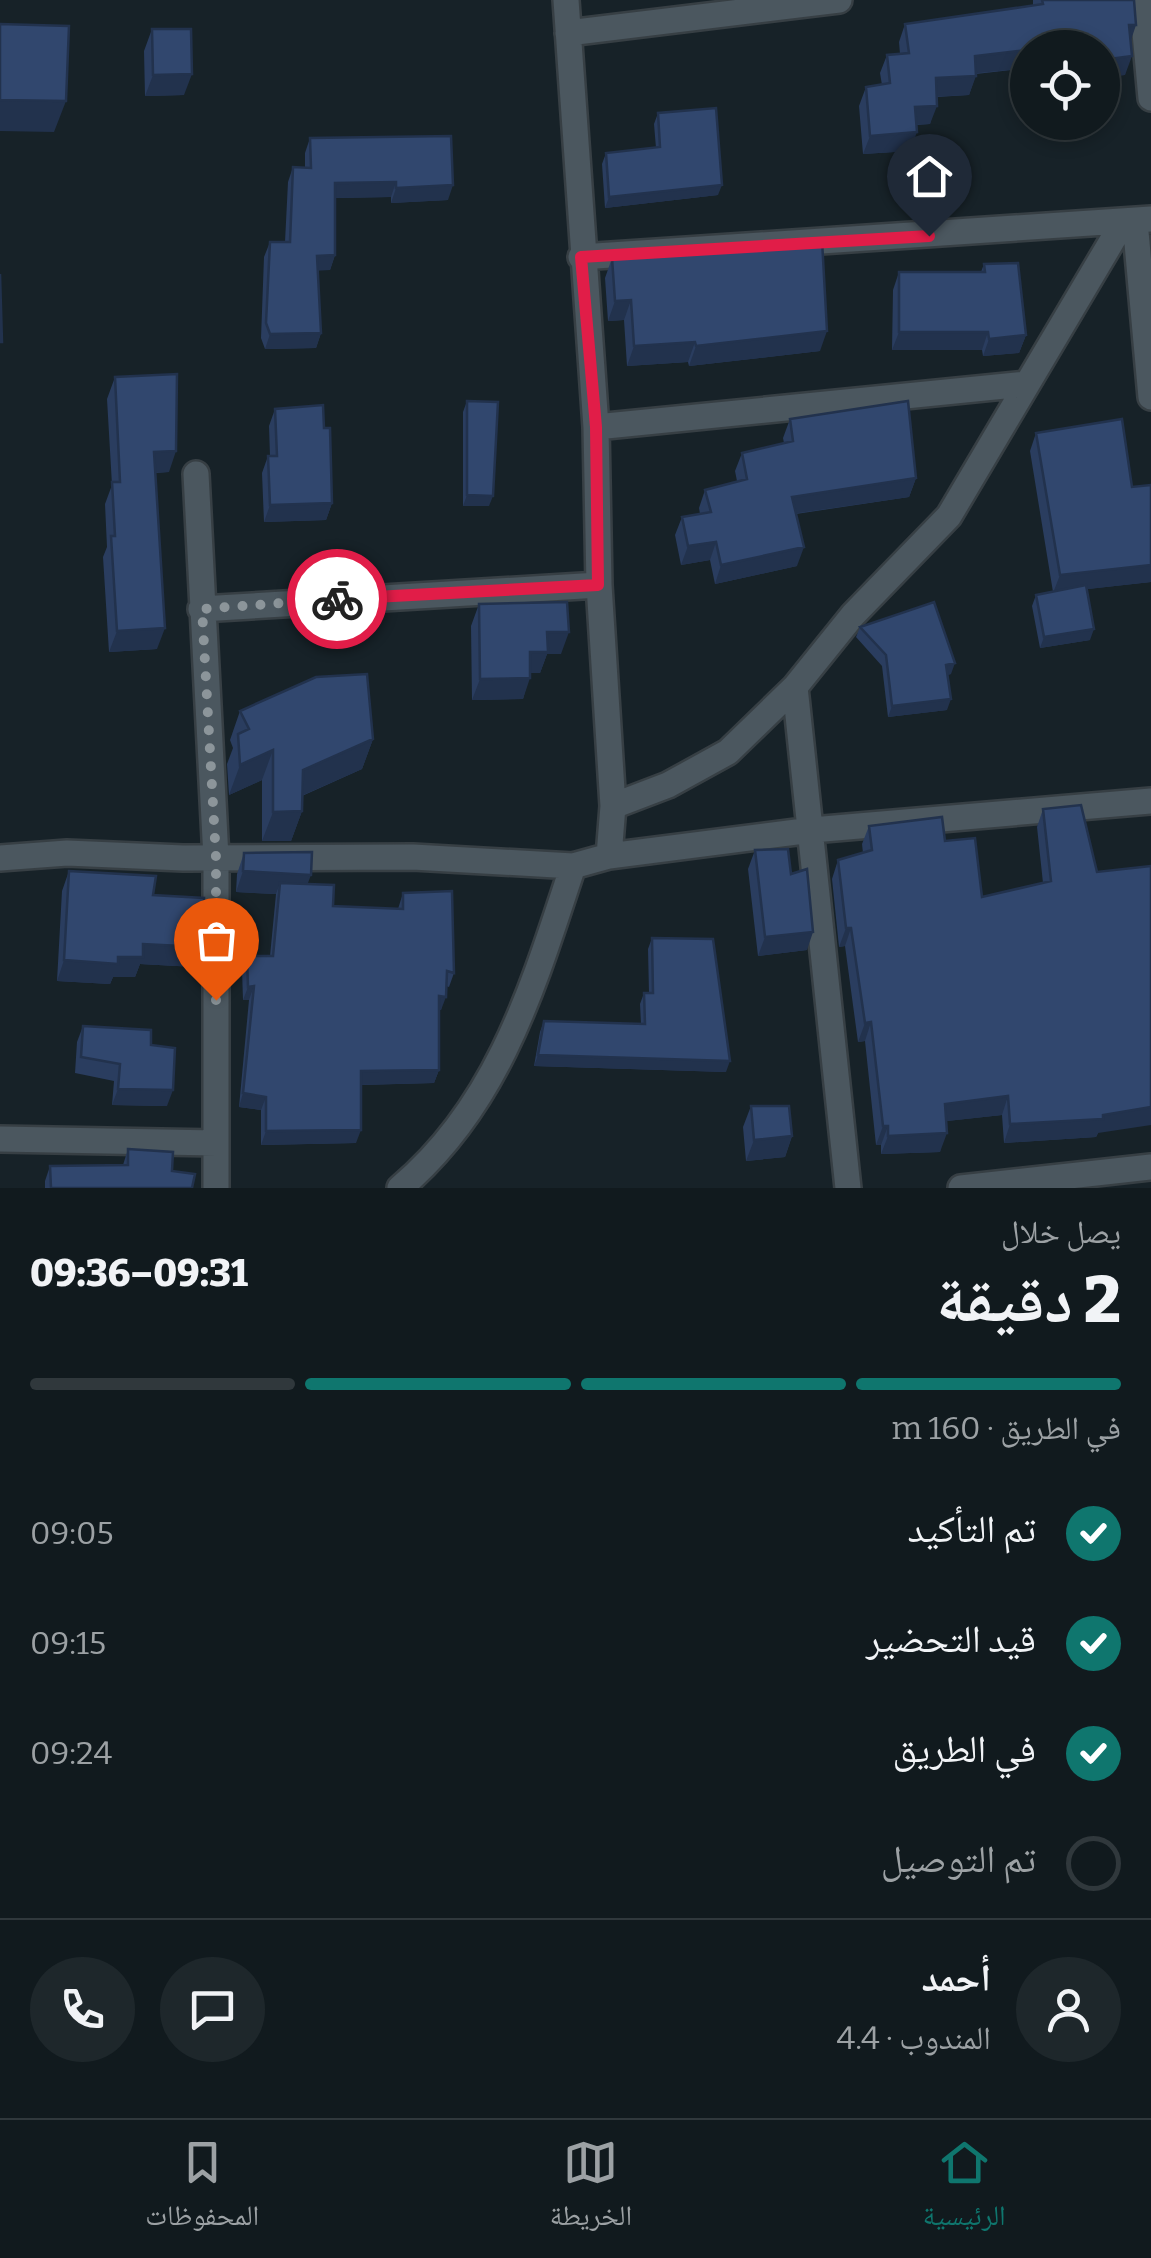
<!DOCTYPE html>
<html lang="ar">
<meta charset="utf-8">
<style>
body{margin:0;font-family:Bitter,"Noto Naskh Arabic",serif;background:#1e272b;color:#f1f3f6;direction:rtl;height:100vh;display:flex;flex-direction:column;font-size:38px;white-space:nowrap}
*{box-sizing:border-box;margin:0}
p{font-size:32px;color:#9ca1a4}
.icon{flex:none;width:55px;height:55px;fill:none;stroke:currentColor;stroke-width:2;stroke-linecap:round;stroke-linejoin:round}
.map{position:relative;height:1188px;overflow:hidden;direction:ltr}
.drawer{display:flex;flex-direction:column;background:#111a1e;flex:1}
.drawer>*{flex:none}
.buttons{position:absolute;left:1010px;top:30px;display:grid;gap:20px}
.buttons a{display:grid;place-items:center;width:110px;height:110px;border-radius:50%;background:#111a1e;box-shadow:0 5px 15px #0003,0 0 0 2px #30383c;font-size:50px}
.pin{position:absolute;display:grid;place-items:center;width:85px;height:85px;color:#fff;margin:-102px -42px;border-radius:50% 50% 50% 0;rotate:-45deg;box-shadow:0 0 10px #0007}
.pin .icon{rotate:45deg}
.courier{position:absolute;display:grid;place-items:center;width:100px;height:100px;margin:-50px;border:8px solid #e11d48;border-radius:50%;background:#fff;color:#222;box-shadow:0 2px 12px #0007}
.summary em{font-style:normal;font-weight:800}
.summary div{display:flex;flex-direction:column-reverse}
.summary{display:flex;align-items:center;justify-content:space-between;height:170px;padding:0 30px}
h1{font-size:65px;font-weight:800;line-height:75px}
.bar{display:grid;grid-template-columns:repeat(4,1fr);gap:15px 10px;align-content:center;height:120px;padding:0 30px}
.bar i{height:12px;border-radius:8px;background:#30383c}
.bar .on{background:#0f766e}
.bar p{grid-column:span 4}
.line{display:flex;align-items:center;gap:25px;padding:0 30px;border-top:2px solid #30383c}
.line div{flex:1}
.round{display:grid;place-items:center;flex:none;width:105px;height:105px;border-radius:52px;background:#1e272b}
ol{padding:0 30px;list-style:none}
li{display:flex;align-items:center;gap:30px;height:110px}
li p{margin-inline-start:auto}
li .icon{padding:10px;border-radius:50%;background:#0f766e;color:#fff;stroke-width:4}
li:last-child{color:#9ca1a4}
li i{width:55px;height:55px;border:5px solid #30383c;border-radius:50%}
.tabs{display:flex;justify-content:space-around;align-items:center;height:140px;border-top:2px solid #30383c;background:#111a1e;font-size:28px;color:#9ca1a4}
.tabs a{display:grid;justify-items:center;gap:5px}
.tabs .on{color:#0f766e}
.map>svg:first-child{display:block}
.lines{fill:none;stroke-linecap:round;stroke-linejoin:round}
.minor-casing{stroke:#373f44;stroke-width:30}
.minor{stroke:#4b575f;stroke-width:25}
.wall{fill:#2a3d5f}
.shaded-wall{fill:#22324d}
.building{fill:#31476e;stroke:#22324d;stroke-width:2.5}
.done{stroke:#8c959a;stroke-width:10;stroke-dasharray:0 18}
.route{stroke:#e11d48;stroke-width:12}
</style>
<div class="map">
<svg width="1151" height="1188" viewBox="0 0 1151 1188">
<rect width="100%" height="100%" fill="#172228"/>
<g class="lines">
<g class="minor-casing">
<path id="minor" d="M566 0 596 427 599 585 613 806 609 856
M1142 0 1151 98
M568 33 839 0
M1135 221 1151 397
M581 257 1151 219
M596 427 1026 384
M196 474 216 858V1188
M201 609 599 585
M795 687 848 1188
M613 806 668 785 728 752 795 687 853 615 949 516 1122 224
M0 858 67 853 183 858 413 857 573 866 609 856 812 830 1151 801
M0 1139 216 1143
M400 1188C499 1105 534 984 573 866
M961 1188 1151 1167"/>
</g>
<use href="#minor" class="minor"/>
</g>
<path class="wall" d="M1033 0H1134L1125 75 1102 77V48H1028V68L976 74 969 95 937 97 930 124 916 125 910 151 863 154 859 106 866 87 882 85 880 73 887 55 900 54 899 42 905 24 1033 6Z
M152 29 184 95 145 96 144 51Z
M658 113 718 195 605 208 602 164 606 153 656 148 654 124Z
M310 138 448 200 391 203V197L335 198V255L330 270H318L321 333 316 348 265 349 261 338 264 257 270 242H285L288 182 293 167 305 168V153Z
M612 258 820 351 689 366 688 362 627 366 624 320 608 321 605 278Z
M984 264 1026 335 1019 353 983 356 982 350H892L893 290 899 272H981Z
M115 377 169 472 155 473 157 649 109 652 103 557 107 547 105 504 112 485 107 399Z
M467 401 489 506H463V412Z
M275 409 324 428 332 503 326 520 264 522 262 473 268 456H270L269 426Z
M790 419 916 478 909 497 796 514 797 566 715 584 710 560 681 565 675 535 682 517 700 514 699 508 705 490 737 481 735 471 742 453 784 443 783 438Z
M1036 433 1132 487 1151 582 1087 589 1090 640 1040 648 1032 606 1036 595 1053 592 1030 451Z
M479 604 561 654H547L540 673H530L523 699 472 700 471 626Z
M860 627 951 674 947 675V710L888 717 882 666 856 637Z
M240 711 373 739 362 769 302 796V811L291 841H262V780L229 795 227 764 233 748 230 740Z
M1043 809 1098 1133 1096 1137 1004 1143 1002 1115 946 1121 940 1152 881 1154V1145H876L865 1041 858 1042 845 946 839 947 832 879 838 860 863 853 862 844 869 826 945 841 982 897 1043 883 1037 827Z
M755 850 791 874 807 950 758 956 748 869Z
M244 853 308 884 333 906 398 909 403 893 454 973 449 987 446 986 441 1010H439V1070L434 1083 361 1085 356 1143 261 1145V1110L239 1107 249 1000H243L242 970 247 956H270L276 894 236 892 237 874Z
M69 871 153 895 195 967 140 964 135 977H113L110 984 57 981 62 891Z
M652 938 726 1072 534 1066 540 1032 544 1021 641 1024 640 1004 644 993H649L648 949Z
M83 1026 151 1045 167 1106 112 1105 114 1081 75 1073 77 1042Z
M751 1106 792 1136 785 1157 746 1161 743 1127Z
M128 1149 172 1171 192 1188H45V1181L50 1166 123 1165Z"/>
<path class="shaded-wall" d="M1129 25H1136L1130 43Z
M1028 50V68L969 74 975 56Z
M1132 56 1125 75 1102 77V60Z
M192 74 184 95 145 96 153 75Z
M976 76 969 95 929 97 936 78Z
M0 100 66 101 54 132 0 131Z
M937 106 930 124 908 125 915 107Z
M917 132 910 151 863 154 870 136Z
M396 182 391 197 330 198 335 183Z
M453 185 448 200 391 203 396 188Z
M722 185 718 195 605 208 609 197Z
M335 255 330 270 312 271 317 256Z
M631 300 624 320 608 321 615 301Z
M827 331 820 351 689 366 696 346Z
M899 332H988L982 350H892Z
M321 333 316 348 265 349 270 334Z
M1026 335 1019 353 983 356 989 339Z
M695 342 688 362 627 366 634 346Z
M176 451 169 472 146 473 154 452Z
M916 478 909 497 785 515 792 497Z
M467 495 493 496 489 506H463Z
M332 503 326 520 264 522 270 505Z
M716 542 710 560 681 565 688 546Z
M804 547 797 566 715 584 721 565Z
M1151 565V582L1053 593 1060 575Z
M165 628 157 649 109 652 117 631Z
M1094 629 1090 640 1040 648 1044 637Z
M547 632H569L561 654H547L540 673H522L530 652Z
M955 663 951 674 942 676 946 665Z
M530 678 523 699 472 700 480 679Z
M951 699 947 710 888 717 892 706Z
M373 739 362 769 292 800 303 770Z
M273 750 262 780 229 795 240 765Z
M302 811 291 841H262L273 812Z
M243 871 311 875 303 896 280 883 276 894 236 892Z
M846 928H851L845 946 839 947Z
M813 932 807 950 758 956 765 937Z
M143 944 202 947 195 967 140 964 135 977H113L110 984 57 981 64 960Z
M254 986 249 1000H243L248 987Z
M439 996 446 997 441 1010H434Z
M871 1022 865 1041 858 1042 865 1023Z
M538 1055 730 1061 726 1072 534 1066Z
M439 1070 434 1083 356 1085 361 1071Z
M118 1089 173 1090 167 1106 112 1105Z
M243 1093 266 1097 261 1110 239 1107Z
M1008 1096 1002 1115 939 1122 945 1104Z
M1151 1107V1125L1098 1133 1096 1137 1004 1143 1010 1124 1103 1115Z
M883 1126H888L881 1145H876Z
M361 1130 356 1143 261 1145 266 1131Z
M947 1133 940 1152 881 1154 888 1136Z
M792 1136 785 1157 746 1161 754 1140Z"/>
<path class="building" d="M1042 0H1134L1136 25H1129L1132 56 1102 60V48H1028V50L975 56 976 76 936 78 937 106 915 107 917 132 870 136 866 87 890 83 887 55 909 53 905 24 1043 4Z
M0 24 69 26 66 101 0 100Z
M152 29H191L192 74 153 75Z
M716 108 722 185 609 197 606 153 660 147 658 113Z
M451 136 453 185 396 188V182L335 183V255L317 256 321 333 270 334 266 323 270 242H290L293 167 311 168 310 138Z
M822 240 827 331 696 346 695 342 634 346 631 300 615 301 612 258Z
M1018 263 1026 335 989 339 988 332H899V272H985L984 264Z
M0 274 2 342H0Z
M177 374 176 451 154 452 165 628 117 631 111 536H115L112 482H120L115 377Z
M467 401 498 402 493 496 467 495Z
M908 401 916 478 792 497 804 547 721 565 716 542 688 546 682 517 711 512 705 490 747 479 742 453 793 441 790 419Z
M323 405 324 428H330L332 503 270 505 268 456H277L275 409Z
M1122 419 1132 487 1151 485V565L1060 575 1036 433Z
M1086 585 1094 629 1044 637 1036 595Z
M567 602 569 632H547L548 652H530V678L480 679 479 604Z
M934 602 955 663 946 665 951 699 892 706 886 655 860 627Z
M367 674 373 739 303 770 302 811 273 812V750L240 765 238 734 249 729 240 711 316 677Z
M1081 805 1097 872 1151 866V1107L1103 1115V1119L1010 1124 1008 1096 945 1104 947 1133 888 1136V1126H883L871 1022 865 1023 851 928H846L838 860 872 850 869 826 942 817 945 841 975 838 982 897 1051 881 1043 809Z
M788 849 791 874 807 869 813 932 765 937 755 850Z
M312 852 311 875 243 871 244 853Z
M69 871 156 876 153 895 204 898 202 947 143 944V957H118V964L64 960Z
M280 883 334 885 333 906 403 909V893L452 891 454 973 447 971 446 997 439 996V1070L361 1071V1130L266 1131V1097L243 1093 254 986 248 987 247 956H273Z
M652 938 713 939 730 1061 538 1055 544 1021 645 1024 644 993H653Z
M83 1026 151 1030V1045L175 1048 173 1090 118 1089 120 1064 81 1057Z
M751 1106H789L792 1136 754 1140Z
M128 1149 173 1152 172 1171 195 1174 192 1188H51L50 1166 128 1165Z"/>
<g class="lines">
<path class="done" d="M216 1000V858L202 609 337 599"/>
<path class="route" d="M337 599 598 585 596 427 581 257 929 236"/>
</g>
</svg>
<div class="buttons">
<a><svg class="icon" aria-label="locate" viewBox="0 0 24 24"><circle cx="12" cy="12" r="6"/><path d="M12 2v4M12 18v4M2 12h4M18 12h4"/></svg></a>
</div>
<div class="pin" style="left:216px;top:1000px;background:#ea580c"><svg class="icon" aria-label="bag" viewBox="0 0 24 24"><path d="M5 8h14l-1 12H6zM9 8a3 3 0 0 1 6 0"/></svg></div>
<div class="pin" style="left:929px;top:236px;background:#1f2937"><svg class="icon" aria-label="home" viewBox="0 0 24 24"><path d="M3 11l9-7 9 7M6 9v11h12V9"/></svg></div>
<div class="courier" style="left:337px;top:599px"><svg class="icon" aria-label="bike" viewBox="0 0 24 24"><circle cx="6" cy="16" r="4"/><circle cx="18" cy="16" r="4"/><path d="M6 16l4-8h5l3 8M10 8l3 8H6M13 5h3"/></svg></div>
</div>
<section class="drawer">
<div class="summary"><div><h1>2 دقيقة</h1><p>يصل خلال</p></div><em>09:31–09:36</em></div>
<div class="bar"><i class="on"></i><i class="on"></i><i class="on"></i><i></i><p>في الطريق · 160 m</p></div>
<ol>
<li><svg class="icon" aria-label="check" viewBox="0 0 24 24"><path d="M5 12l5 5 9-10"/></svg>تم التأكيد<p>09:05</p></li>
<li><svg class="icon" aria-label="check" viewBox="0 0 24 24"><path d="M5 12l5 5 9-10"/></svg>قيد التحضير<p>09:15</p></li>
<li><svg class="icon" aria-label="check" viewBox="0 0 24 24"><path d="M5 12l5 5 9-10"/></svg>في الطريق<p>09:24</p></li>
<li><i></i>تم التوصيل</li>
</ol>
<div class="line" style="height:180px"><a class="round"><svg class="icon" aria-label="person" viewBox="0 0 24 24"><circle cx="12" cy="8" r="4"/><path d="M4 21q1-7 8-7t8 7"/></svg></a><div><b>أحمد</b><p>المندوب · 4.4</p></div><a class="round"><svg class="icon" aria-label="chat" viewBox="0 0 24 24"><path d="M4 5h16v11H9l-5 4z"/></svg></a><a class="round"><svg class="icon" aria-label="phone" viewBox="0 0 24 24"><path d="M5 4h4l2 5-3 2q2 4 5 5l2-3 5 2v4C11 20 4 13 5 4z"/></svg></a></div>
</section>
<nav class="tabs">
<a class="on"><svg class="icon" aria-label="home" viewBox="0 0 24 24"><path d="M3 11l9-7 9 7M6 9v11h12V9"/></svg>الرئيسية</a>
<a><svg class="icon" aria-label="map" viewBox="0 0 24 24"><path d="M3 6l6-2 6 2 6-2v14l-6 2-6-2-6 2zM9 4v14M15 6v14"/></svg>الخريطة</a>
<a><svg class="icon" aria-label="saved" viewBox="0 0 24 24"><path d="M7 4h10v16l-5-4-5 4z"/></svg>المحفوظات</a>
</nav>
